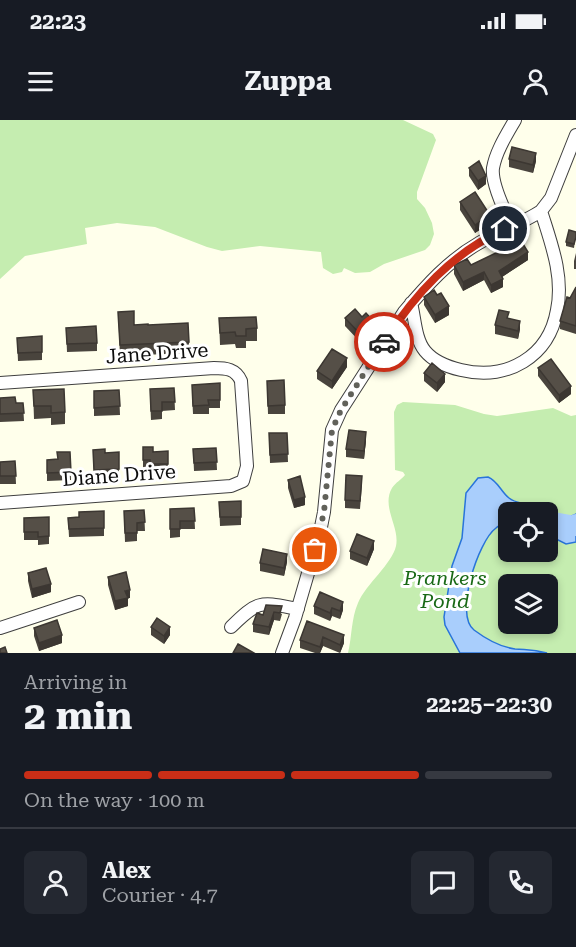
<!DOCTYPE html>
<meta charset="utf-8">
<style>
body{margin:0;font-family:"Roboto Serif",serif;background:#242831;color:#f1f3f6;height:100vh;display:flex;flex-direction:column;font-size:22px;white-space:nowrap}
*{box-sizing:border-box;margin:0}
p{font-size:20px;color:#9ea1a6}
.icon{flex:none;width:33px;height:33px;fill:none;stroke:currentColor;stroke-width:2;stroke-linecap:round;stroke-linejoin:round}
.map{position:relative;height:533px;overflow:hidden}
.sheet{display:flex;flex-direction:column;background:#171b24;flex:1}
.sheet>*{flex:none}
.fabs{position:absolute;left:498px;top:382px;display:grid;gap:12px}
.fabs a{display:grid;place-items:center;width:60px;height:60px;border-radius:9px;background:#171b24;box-shadow:0 3px 9px #0003;font-size:30px}
.pin{position:absolute;display:grid;place-items:center;width:51px;height:51px;color:#fff;margin:-26px;border:3px solid #fff;border-radius:50%;box-shadow:0 2px 6px #0007}
.courier{position:absolute;display:grid;place-items:center;width:60px;height:60px;margin:-30px;border:4px solid #c92e17;border-radius:50%;background:#fff;color:#222;box-shadow:0 2px 8px #0007}
.headline em{font-style:normal;font-weight:700}
.headline div{display:flex;flex-direction:column-reverse}
.headline{display:flex;align-items:center;justify-content:space-between;height:102px;padding:0 24px}
h1{font-size:39px;font-weight:700;line-height:45px}
.bar{display:grid;grid-template-columns:repeat(4,1fr);gap:9px 6px;align-content:center;height:72px;padding:0 24px}
.bar i{height:8px;border-radius:4px;background:#363941}
.bar .selected{background:#c92e17}
.bar p{grid-column:span 4}
.line{display:flex;align-items:center;gap:15px;padding:0 24px;border-top:2px solid #363941}
.line div{flex:1}
.round{display:grid;place-items:center;flex:none;width:63px;height:63px;border-radius:9px;background:#242831}
.status{display:flex;justify-content:space-between;align-items:center;height:42px;padding:0 30px;background:#171b24;direction:ltr}
.status svg{height:16px;fill:currentColor}
header{display:flex;justify-content:space-between;align-items:center;height:78px;padding:0 24px;background:#171b24;font-size:27px;font-weight:700}
.map>svg:first-child{display:block}
.green{fill:#c5edb0;fill-rule:evenodd}
.water{fill:#a9cefc;stroke:#2974da;stroke-width:1.5}
.lines{fill:none;stroke-linecap:round;stroke-linejoin:round}
.river{stroke:#a9cefc;stroke-width:20}
.minor-casing{stroke:#3f3f3f;stroke-width:14}
.minor{stroke:#fff;stroke-width:12}
.wall{fill:#49443d}
.shaded-wall{fill:#3c3732}
.building{fill:#554f47;stroke:#3c3732;stroke-width:1.5}
.done{stroke:#61615a;stroke-width:6;stroke-dasharray:0 10.8}
.route{stroke:#c92e17;stroke-width:8}
.labels{text-anchor:middle;stroke-width:6;stroke-linejoin:round;paint-order:stroke}
.street-label{font-size:20px;fill:#0c0c0c;stroke:#fff}
.park-label{font-size:20px;font-style:italic;fill:#196916;stroke:#fff}
</style>
<div class="status"><b>22:23</b><svg viewBox="0 0 49 12"><path d="M0 12V9h3v3zM5 12V6h3v6zM10 12V3h3v9zM15 12V0h3v12zM26 1h20v11H26zM47 4h2v5h-2z"/></svg></div>
<header><svg class="icon" aria-label="menu" viewBox="0 0 24 24"><path d="M4 6h16M4 12h16M4 18h16"/></svg>Zuppa<svg class="icon" aria-label="person" viewBox="0 0 24 24"><circle cx="12" cy="8" r="4"/><path d="M4 21q1-7 8-7t8 7"/></svg></header>
<div class="map">
<svg width="576" height="533" viewBox="0 0 576 533">
<rect width="100%" height="100%" fill="#ffffeb"/>
<path class="green" d="M0 0H403L433 14 436 20 417 72V79L425 88 432 103 434 114 430 125 425 130 384 144 370 152 355 153 344 148 342 152 333 154 323 148 321 132 260 126 222 131 207 127 155 107 117 103 85 108 87 124 25 136 0 159Z
M403 282 455 285 484 294 497 296 553 288 571 296 576 295V533H348C352 517 351 499 358 483 366 464 392 444 396 426 400 407 381 387 392 368 396 362 401 360 405 355L403 352 395 350 394 292 397 285ZM508 393H548V432H508ZM508 465H548V504H508Z"/>
<path class="water" d="M488 357C498 361 501 372 509 378 519 386 528 380 540 393H508V403C504 404 499 405 496 408 478 421 454 495 474 510 486 519 500 527 515 529 529 530 533 529 547 533H460L445 505 444 497 452 446 462 418 466 373 478 358Z
M576 394V422L566 424 548 415V400L558 402Z"/>
<g class="lines">
<path class="river" d="M548 401 575 406 576 404"/>
<g class="minor-casing">
<path id="minor" d="M541 91 551 78 576 15
M512 106C505 92 491 63 493 48 496 31 507 14 515 0
M0 263 214 248C226 248 236 249 241 261L247 346 243 361 231 366 0 383
M231 507C259 479 261 482 298 489
M0 508 79 482
M282 533 295 498 320 412 324 392 332 310 341 290 404 192C426 166 449 140 479 123 499 111 521 104 541 91 551 123 564 156 557 190 549 237 507 261 461 250 448 247 434 242 425 231 415 219 415 198 411 183"/>
</g>
<use href="#minor" class="minor"/>
</g>
<path class="wall" d="M509 39 536 41 533 53 509 47Z
M469 48 486 64 478 70 469 56Z
M460 82 490 103 475 113 460 90Z
M576 112 574 128 566 126V122Z
M512 124 528 140 502 157 503 167 491 173 484 160 463 171 454 154V145H471L497 133V125Z
M576 133V149H574V141Z
M576 167V214L560 209V201Z
M424 177 449 195 435 203 424 185Z
M118 192 134 205H148L189 222V233L120 236Z
M219 198 257 208V221H246V228H236L235 224 220 225Z
M345 198 376 212 363 225 345 206Z
M509 198 520 209 518 219 495 214V205Z
M66 208 97 223V231L67 232Z
M17 218 42 232V240L18 241Z
M347 247 332 269 317 259V251Z
M538 248 571 274 559 283 538 256Z
M424 253 445 262 437 272 424 261Z
M267 261 285 285V294H268Z
M174 268 175 290 162 291V299L151 300 150 278Z
M33 270 65 292V304L51 305V298L34 299Z
M119 270 120 295 94 296V271Z
M192 273 220 280V288H209V294H193Z
M0 278 16 283H23L24 301 0 302Z
M269 313H287L288 342 270 343Z
M366 320 364 339 346 337V329Z
M143 327 153 332 168 331V352L150 353V348H143Z
M216 328 217 350 194 351 193 329Z
M93 330 105 333 119 332V357L94 358Z
M70 332 71 360 47 361V340L58 339Z
M15 341 16 364H0V342Z
M288 360 305 385 294 388 288 368Z
M362 364 360 389 345 388V380Z
M241 381V405L220 406 219 382Z
M194 388 195 409H180V417L170 418V389Z
M144 390 145 411H137V421L125 422 124 391Z
M104 391V416L69 417 68 398 79 397Z
M49 397V424L38 425V420H24V398Z
M374 429 367 446 350 439V431Z
M287 442 284 456 260 451V443Z
M28 453 51 472 32 478 28 461Z
M108 457 130 478H128V486L115 490 108 465Z
M320 472 343 490 340 499 332 496 330 501 314 494V486Z
M266 485 282 494 280 501 274 500 269 515 253 512V504L263 495Z
M307 501 344 523 340 533 323 526 320 533H315L300 528V520Z
M151 507 170 515 164 524 151 515Z
M34 508 62 523 39 531 34 516Z"/>
<path class="shaded-wall" d="M536 33V41L533 53V45Z
M486 56V64L478 70V61Z
M490 95V103L475 113V105Z
M528 132V140L499 159V151Z
M484 152V160L463 171V162Z
M503 159V167L491 173V165Z
M449 186V195L435 203V195Z
M520 201V209L518 219V211Z
M376 204V212L363 225V217Z
M347 238V247L332 269V261Z
M445 254V262L437 272V263Z
M571 266V274L559 283V275Z
M366 312V320L364 339V331Z
M305 377V385L294 388V380Z
M374 421V429L367 446V438Z
M287 434V442L284 456V448Z
M51 464V472L32 478V469Z
M130 470V478H128V486L115 490V481L125 471Z
M343 482V490L340 499V491Z
M332 488V496L330 501V493Z
M274 492V500L269 515V507Z
M170 507V515L164 524V516Z
M62 515V523L39 531V523Z
M344 515V523L340 533V525Z
M323 517V526L320 533V527Z"/>
<path class="building" d="M512 27 536 33 533 45 509 39Z
M479 41 486 56 478 61 469 48Z
M475 72 490 95 475 105 460 82Z
M569 110 576 112V117L574 124 566 122Z
M508 118 512 124 520 119 528 132 499 151 503 159 491 165 484 152 463 162 454 145 467 139 471 145 500 131 497 125Z
M576 167V206L560 201 567 177 570 178Z
M434 170 437 175 441 173 449 186 435 195 424 177Z
M355 189 362 197 366 193 376 204 363 217 345 198Z
M499 190 509 192 507 198 520 201 518 211 495 205Z
M134 191V205L148 204V205L188 203 189 222 120 225 118 192Z
M256 197 257 208 246 209V216H236L235 212 220 213 219 198Z
M96 206 97 223 67 224 66 208Z
M42 216V232L18 233 17 218Z
M332 229 347 238 332 261 317 251Z
M551 239 571 266 559 275 538 248Z
M432 243 445 254 437 263 424 253Z
M284 260 285 285 268 286 267 261Z
M220 263V280H208L209 285 193 286 192 265Z
M174 268 175 282H162V291H151L150 269Z
M64 269 65 292 51 293V286H34L33 270Z
M119 270 120 286 94 288V271Z
M15 277 16 283H23L24 293 0 294V278Z
M349 310 366 312 364 331 346 329Z
M269 313H287L288 334 270 335Z
M143 327H153V332L168 331V344H150V340H143Z
M216 328 217 342 194 343 193 329Z
M105 329V333L119 332V349L94 350 93 330Z
M57 332H70L71 352 47 353V340L58 339Z
M15 341 16 356H0V342Z
M346 355 362 356 360 381 345 380Z
M300 356 305 377 294 380 288 360Z
M241 381V397H220L219 382Z
M194 388 195 401H180V409H170V389Z
M144 390 145 402 137 403V413H125L124 391Z
M104 391V408L69 409 68 398 79 397V392Z
M49 397V416L38 417V412H24V398Z
M357 414 374 421 367 438 350 431Z
M263 429 287 434 284 448 260 443Z
M46 448 51 464 32 469 28 453Z
M126 452 130 470 125 471 128 478 115 481 108 457Z
M320 472 343 482 340 491 332 488 330 493 314 486Z
M266 485 282 486 280 493 274 492 269 507 253 504 257 493 263 495Z
M157 498 170 507 164 516 151 507Z
M57 500 62 515 39 523 34 508Z
M307 501 344 515 340 525 323 517 320 527 300 520Z
M238 524 254 533H233Z
M5 527 7 533H0V529Z"/>
<g class="lines">
<path class="done" d="M315 430 324 392 332 310 341 290 384 222"/>
<path class="route" d="M384 222C415 174 452 133 505 109"/>
</g>
<g class="labels">
<g class="street-label">
<text transform="translate(157 233) rotate(-4)" y="7">Jane Drive</text>
<text transform="translate(119 355) rotate(-4)" y="7">Diane Drive</text>
</g>
<g class="park-label">
<text x="445" y="465">Prankers<tspan x="445" dy="23">Pond</tspan></text>
</g>
</g>
</svg>
<div class="fabs">
<a><svg class="icon" aria-label="locate" viewBox="0 0 24 24"><circle cx="12" cy="12" r="6"/><path d="M12 2v4M12 18v4M2 12h4M18 12h4"/></svg></a>
<a><svg class="icon" aria-label="layers" viewBox="0 0 24 24"><path d="M12 4l9 5-9 5-9-5zM3 14l9 5 9-5"/></svg></a>
</div>
<div class="pin" style="left:315px;top:430px;background:#ea580c"><svg class="icon" aria-label="bag" viewBox="0 0 24 24"><path d="M5 8h14l-1 12H6zM9 8a3 3 0 0 1 6 0"/></svg></div>
<div class="pin" style="left:505px;top:109px;background:#1f2937"><svg class="icon" aria-label="home" viewBox="0 0 24 24"><path d="M3 11l9-7 9 7M6 9v11h12V9"/></svg></div>
<div class="courier" style="left:384px;top:222px"><svg class="icon" aria-label="car" viewBox="0 0 24 24"><path d="M5 17H2v-5l4-1 3-4h7l3 4 3 1v5h-3M9 17h6M6 11h13"/><circle cx="7" cy="17" r="2"/><circle cx="17" cy="17" r="2"/></svg></div>
</div>
<section class="sheet">
<div class="headline"><div><h1>2 min</h1><p>Arriving in</p></div><em>22:25–22:30</em></div>
<div class="bar"><i class="selected"></i><i class="selected"></i><i class="selected"></i><i></i><p>On the way · 100 m</p></div>
<div class="line" style="height:108px"><a class="round"><svg class="icon" aria-label="person" viewBox="0 0 24 24"><circle cx="12" cy="8" r="4"/><path d="M4 21q1-7 8-7t8 7"/></svg></a><div><b>Alex</b><p>Courier · 4.7</p></div><a class="round"><svg class="icon" aria-label="chat" viewBox="0 0 24 24"><path d="M4 5h16v11H9l-5 4z"/></svg></a><a class="round"><svg class="icon" aria-label="phone" viewBox="0 0 24 24"><path d="M5 4h4l2 5-3 2q2 4 5 5l2-3 5 2v4C11 20 4 13 5 4z"/></svg></a></div>
</section>
